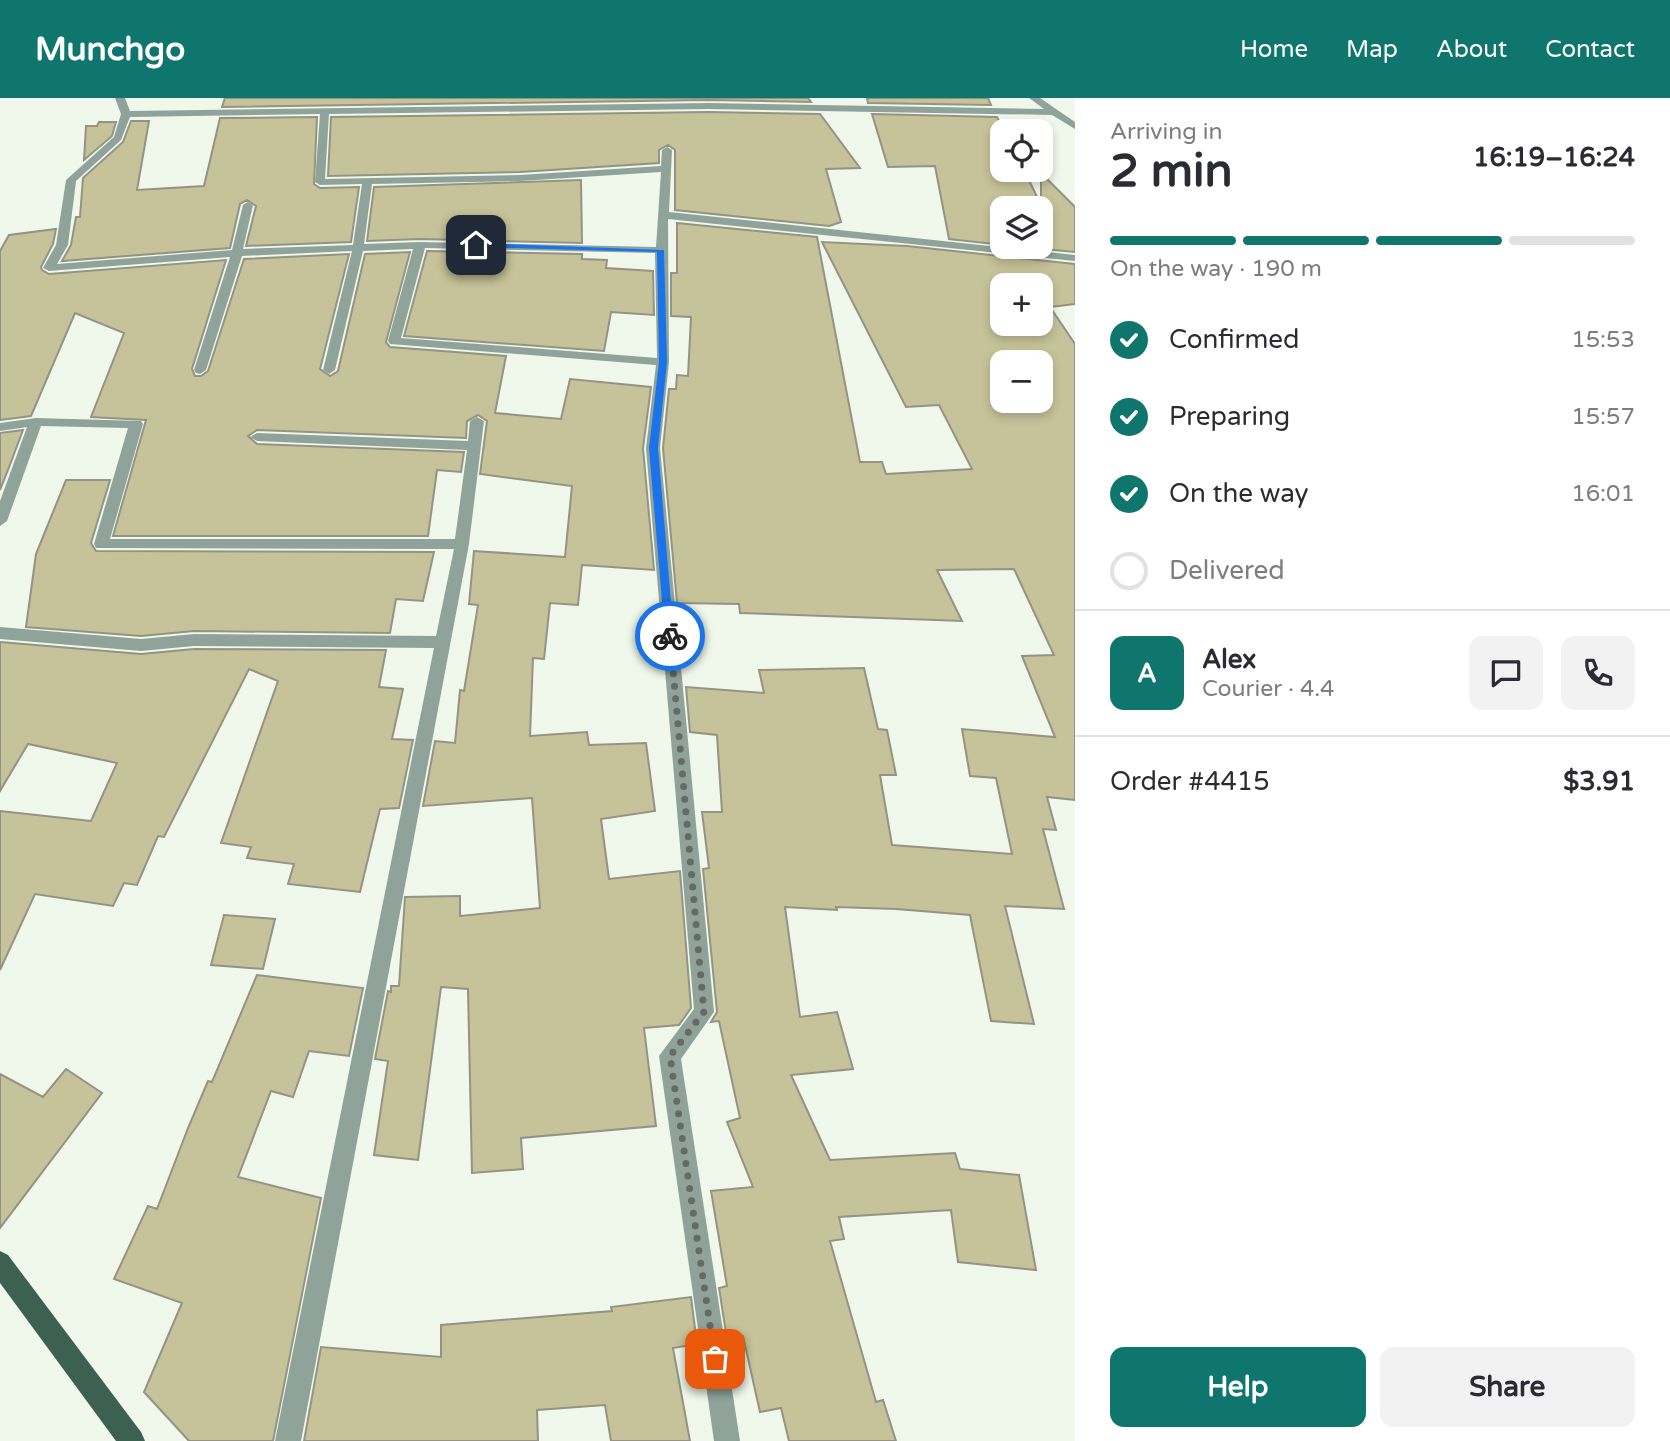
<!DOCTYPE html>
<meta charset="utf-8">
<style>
body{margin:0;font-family:"Varela Round",sans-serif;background:#f2f2f3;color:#2b2b33;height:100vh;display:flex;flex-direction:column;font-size:26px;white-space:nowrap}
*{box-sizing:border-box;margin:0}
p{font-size:23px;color:#7c7c81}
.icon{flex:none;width:38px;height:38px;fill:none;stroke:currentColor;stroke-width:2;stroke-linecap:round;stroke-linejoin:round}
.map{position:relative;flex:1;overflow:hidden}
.panel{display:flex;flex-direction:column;background:#fff;width:595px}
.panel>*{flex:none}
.buttons{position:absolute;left:990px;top:21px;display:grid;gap:14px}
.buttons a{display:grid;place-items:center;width:63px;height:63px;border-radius:14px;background:#fff;box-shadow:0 4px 10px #0003;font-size:35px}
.pin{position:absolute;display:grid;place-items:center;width:60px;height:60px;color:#fff;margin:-30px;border-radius:14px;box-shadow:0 4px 10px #0006}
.courier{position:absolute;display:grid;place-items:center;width:70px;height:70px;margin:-35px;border:5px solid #1a73e8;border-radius:50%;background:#fff;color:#222;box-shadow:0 2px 9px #0007}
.overview em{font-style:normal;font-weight:800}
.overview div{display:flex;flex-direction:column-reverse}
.overview{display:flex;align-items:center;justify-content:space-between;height:119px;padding:0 35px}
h1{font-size:46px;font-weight:800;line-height:52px}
.bar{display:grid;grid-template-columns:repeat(4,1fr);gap:10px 7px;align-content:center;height:84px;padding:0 35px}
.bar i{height:9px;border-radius:5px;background:#e1e1e2}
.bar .current{background:#0f766e}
.bar p{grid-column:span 4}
.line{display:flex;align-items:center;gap:18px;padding:0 35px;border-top:2px solid #e1e1e2}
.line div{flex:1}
.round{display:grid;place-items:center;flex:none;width:74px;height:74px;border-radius:14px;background:#f2f2f3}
ol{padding:0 35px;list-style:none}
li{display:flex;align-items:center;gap:21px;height:77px}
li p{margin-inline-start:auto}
li .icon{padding:7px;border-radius:50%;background:#0f766e;color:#fff;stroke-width:4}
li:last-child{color:#7c7c81}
li i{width:38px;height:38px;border:4px solid #e1e1e2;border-radius:50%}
.button{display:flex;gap:14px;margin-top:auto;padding:14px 35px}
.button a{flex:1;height:80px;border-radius:14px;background:#0f766e;color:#fff;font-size:28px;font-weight:800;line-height:80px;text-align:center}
.button a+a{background:#f2f2f3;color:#2b2b33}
header{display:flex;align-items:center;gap:42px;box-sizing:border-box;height:98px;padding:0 35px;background:#0f766e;color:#fff}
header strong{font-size:33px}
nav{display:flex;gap:38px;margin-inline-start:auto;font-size:24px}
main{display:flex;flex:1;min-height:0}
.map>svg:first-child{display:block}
.building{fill:#c6c39a;stroke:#949385;stroke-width:2;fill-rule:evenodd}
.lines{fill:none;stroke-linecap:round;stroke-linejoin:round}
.minor{fill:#90a39b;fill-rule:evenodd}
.major{fill:#3c6052;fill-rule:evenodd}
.route{fill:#1a73e8}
.done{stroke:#656a62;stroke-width:7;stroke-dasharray:0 12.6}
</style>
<header>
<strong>Munchgo</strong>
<nav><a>Home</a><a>Map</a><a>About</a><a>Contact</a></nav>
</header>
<main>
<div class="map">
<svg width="1075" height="1343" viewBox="0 0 1075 1343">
<rect width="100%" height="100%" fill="#eff8eb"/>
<path class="building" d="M225 0H808L811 4 708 2 222 9Z
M867 0H988L991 7 868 5Z
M708 14 820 16 860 70 826 71 841 124 829 128 675 112V52L668 47 659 52V65L520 74 328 78 331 19Z
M872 16 997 19 1004 33 1003 72H1024L1041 107V75L1075 109V154L1022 149H1041V110H1003V147L949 141 935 68 888 69Z
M317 19 314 86 320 90 359 89 351 144 246 148 256 108 247 102 240 106 230 150 62 163 71 147 76 119H80L83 80 123 44 131 23H149L137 92 204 88 220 20Z
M99 24H116L112 38 84 62 86 28H97Z
M581 82 582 145 420 141 367 143 374 89Z
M677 125 817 139 860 364H882L886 376 972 371 939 307 906 309 822 144 907 148 1075 166V206L1050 209 1075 246V702L1047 699 1056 732 1043 731 1064 811 1005 808 1034 926 991 923 970 817 896 811 836 809 837 812 785 809 800 919 837 914 853 971 791 977 830 1062 955 1055 960 1071 1019 1077 1036 1172 958 1164 951 1112 839 1119 844 1141 830 1143 876 1304 883 1302 896 1343H789L781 1310 760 1314 743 1238 727 1241 719 1190 727 1188 711 1093 753 1089 727 1024 740 1020 719 923 711 924 717 914 703 771 709 770 702 714H722L717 637 690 634 686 589 764 595 759 572 864 570 878 631 887 632 896 677H880L892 747 1012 756 996 680 970 678 962 631 1055 639 1022 558 1054 557 1014 471 937 472 962 523 740 515 739 506 677 505 663 350 669 291H676L677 277 688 278 691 219 671 218V175H677ZM1003 187H1041V226H1003ZM1003 264H1041V303H1003Z
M56 131 53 146 41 169 42 172 49 176 226 162 192 271 195 278H201L208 273 244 161 349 156 320 271 330 278 338 273 365 156 410 154 386 244 390 249 506 258 495 315 561 321 570 281 651 289 643 350 654 472 582 467 578 507 550 505 544 561 533 560 530 638 587 634 589 647 646 645 655 713 601 721 609 781 680 773 691 910 679 927 644 930 656 1028 521 1040 523 1071 472 1075 468 891 441 889 418 1062 374 1057 388 963 375 961 388 893 391 894V888H399L405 799 460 798V818L540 810 532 700 423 708 435 643 455 645 460 592 464 593 478 507 469 506 474 453 565 459 572 388 480 376 487 323 478 317 467 323 466 340 257 332 248 338 257 346 464 354 461 374 437 372 428 438H113L146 322 91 319 124 235 75 215 31 318 0 322V153L9 137Z
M427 153 582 156V161L607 162 606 170 653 173 654 217 611 214 604 253 404 238Z
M23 332 8 372 0 392V335Z
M66 382H110L91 445 96 453 434 454 423 503 396 501 390 535 194 533 141 538 26 529 36 456Z
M0 544 141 556 194 551 386 552 379 589 403 591 392 641 413 642 399 710 380 711 360 794 288 786 294 766 247 760 251 749 221 745 278 583 249 571 164 739 158 738 137 787 124 785 113 808 35 796 0 872V713L91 723 117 665 28 646 0 693Z
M224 817 275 821 263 871 211 867Z
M257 877 363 890 349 958 309 953 293 999 271 993 238 1079 321 1100 273 1343H189L144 1294 182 1205 114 1181 148 1108 157 1111 188 1030 208 983 212 984Z
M66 971 102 995 0 1130V976L43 999Z
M691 1199 697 1246 673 1250 690 1343H611L605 1307 537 1312 538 1343H304L321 1249 441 1259V1227L612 1213 611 1209Z"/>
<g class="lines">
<path class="minor" d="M115 0H125L130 13 708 5 1044 11 1029 0H1040L1075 24V31L1052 17 708 11 329 16 325 81 520 77 661 68 662 52 667 49 672 52 669 114 1075 157V163L668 121 669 264 660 350 714 914 681 961 740 1343H714L659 958 694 911 646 350 656 267 390 246 388 243 413 151 363 153 335 272 329 276 323 272 352 153 242 158 206 272 200 276 196 275 194 272 230 159 49 173 43 170 56 147 66 82 114 39 121 16ZM320 16 315 84 320 87 362 86 353 147 243 151 253 107 248 104 243 107 232 152 57 166 68 147 76 83 121 42 130 19ZM661 74 656 149 420 144 364 146 372 86 520 83ZM425 150 655 155 657 260 401 240Z
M477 319 484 323 469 446 301 1343H275L434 550 194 548 141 553 0 541V529L141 541 194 536 436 538 454 451 96 450 94 446 128 330 41 328 7 423 0 428V403L27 329 0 333V325L36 320 141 323 143 326 110 441H455L467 352 257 343 250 339 257 335 468 343 470 323Z"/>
<path class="major" d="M0 1153 8 1157 141 1334 145 1343H116L0 1185Z"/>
</g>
<path class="route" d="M476 145 664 152 667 264 658 350 674 540 670 542 665 538 649 350 659 264 657 154 474 149Z"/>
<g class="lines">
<path class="done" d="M670 538 704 914 670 958 715 1261"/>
</g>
</svg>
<div class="buttons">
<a><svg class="icon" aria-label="locate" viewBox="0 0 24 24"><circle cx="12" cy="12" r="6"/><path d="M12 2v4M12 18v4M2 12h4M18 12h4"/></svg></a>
<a><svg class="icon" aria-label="layers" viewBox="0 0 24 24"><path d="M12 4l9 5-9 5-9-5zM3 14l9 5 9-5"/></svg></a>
<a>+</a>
<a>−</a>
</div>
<div class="pin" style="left:715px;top:1261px;background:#ea580c"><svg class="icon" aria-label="bag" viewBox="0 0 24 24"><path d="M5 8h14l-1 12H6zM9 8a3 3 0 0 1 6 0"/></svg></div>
<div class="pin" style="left:476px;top:147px;background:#1f2937"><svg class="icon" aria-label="home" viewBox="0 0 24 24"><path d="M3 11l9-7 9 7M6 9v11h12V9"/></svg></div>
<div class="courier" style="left:670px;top:538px"><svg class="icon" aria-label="bike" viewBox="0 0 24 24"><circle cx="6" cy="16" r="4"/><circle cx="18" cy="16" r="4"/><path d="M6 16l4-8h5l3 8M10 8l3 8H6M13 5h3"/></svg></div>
</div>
<section class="panel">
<div class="overview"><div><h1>2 min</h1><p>Arriving in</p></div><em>16:19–16:24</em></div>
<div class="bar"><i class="current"></i><i class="current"></i><i class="current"></i><i></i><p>On the way · 190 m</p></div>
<ol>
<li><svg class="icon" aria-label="check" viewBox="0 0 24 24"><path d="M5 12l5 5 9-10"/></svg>Confirmed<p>15:53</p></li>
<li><svg class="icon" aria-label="check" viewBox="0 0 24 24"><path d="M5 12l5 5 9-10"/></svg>Preparing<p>15:57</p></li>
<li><svg class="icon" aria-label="check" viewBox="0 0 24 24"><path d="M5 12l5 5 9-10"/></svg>On the way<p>16:01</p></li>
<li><i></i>Delivered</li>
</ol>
<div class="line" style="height:126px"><b class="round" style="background:#0f766e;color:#fff">A</b><div><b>Alex</b><p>Courier · 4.4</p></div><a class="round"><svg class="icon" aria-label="chat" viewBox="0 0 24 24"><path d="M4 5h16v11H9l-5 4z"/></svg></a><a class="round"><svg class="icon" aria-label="phone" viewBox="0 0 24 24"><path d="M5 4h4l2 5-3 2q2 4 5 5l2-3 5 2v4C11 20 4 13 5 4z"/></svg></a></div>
<div class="line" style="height:91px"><div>Order #4415</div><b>$3.91</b></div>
<div class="button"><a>Help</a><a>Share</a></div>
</section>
</main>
